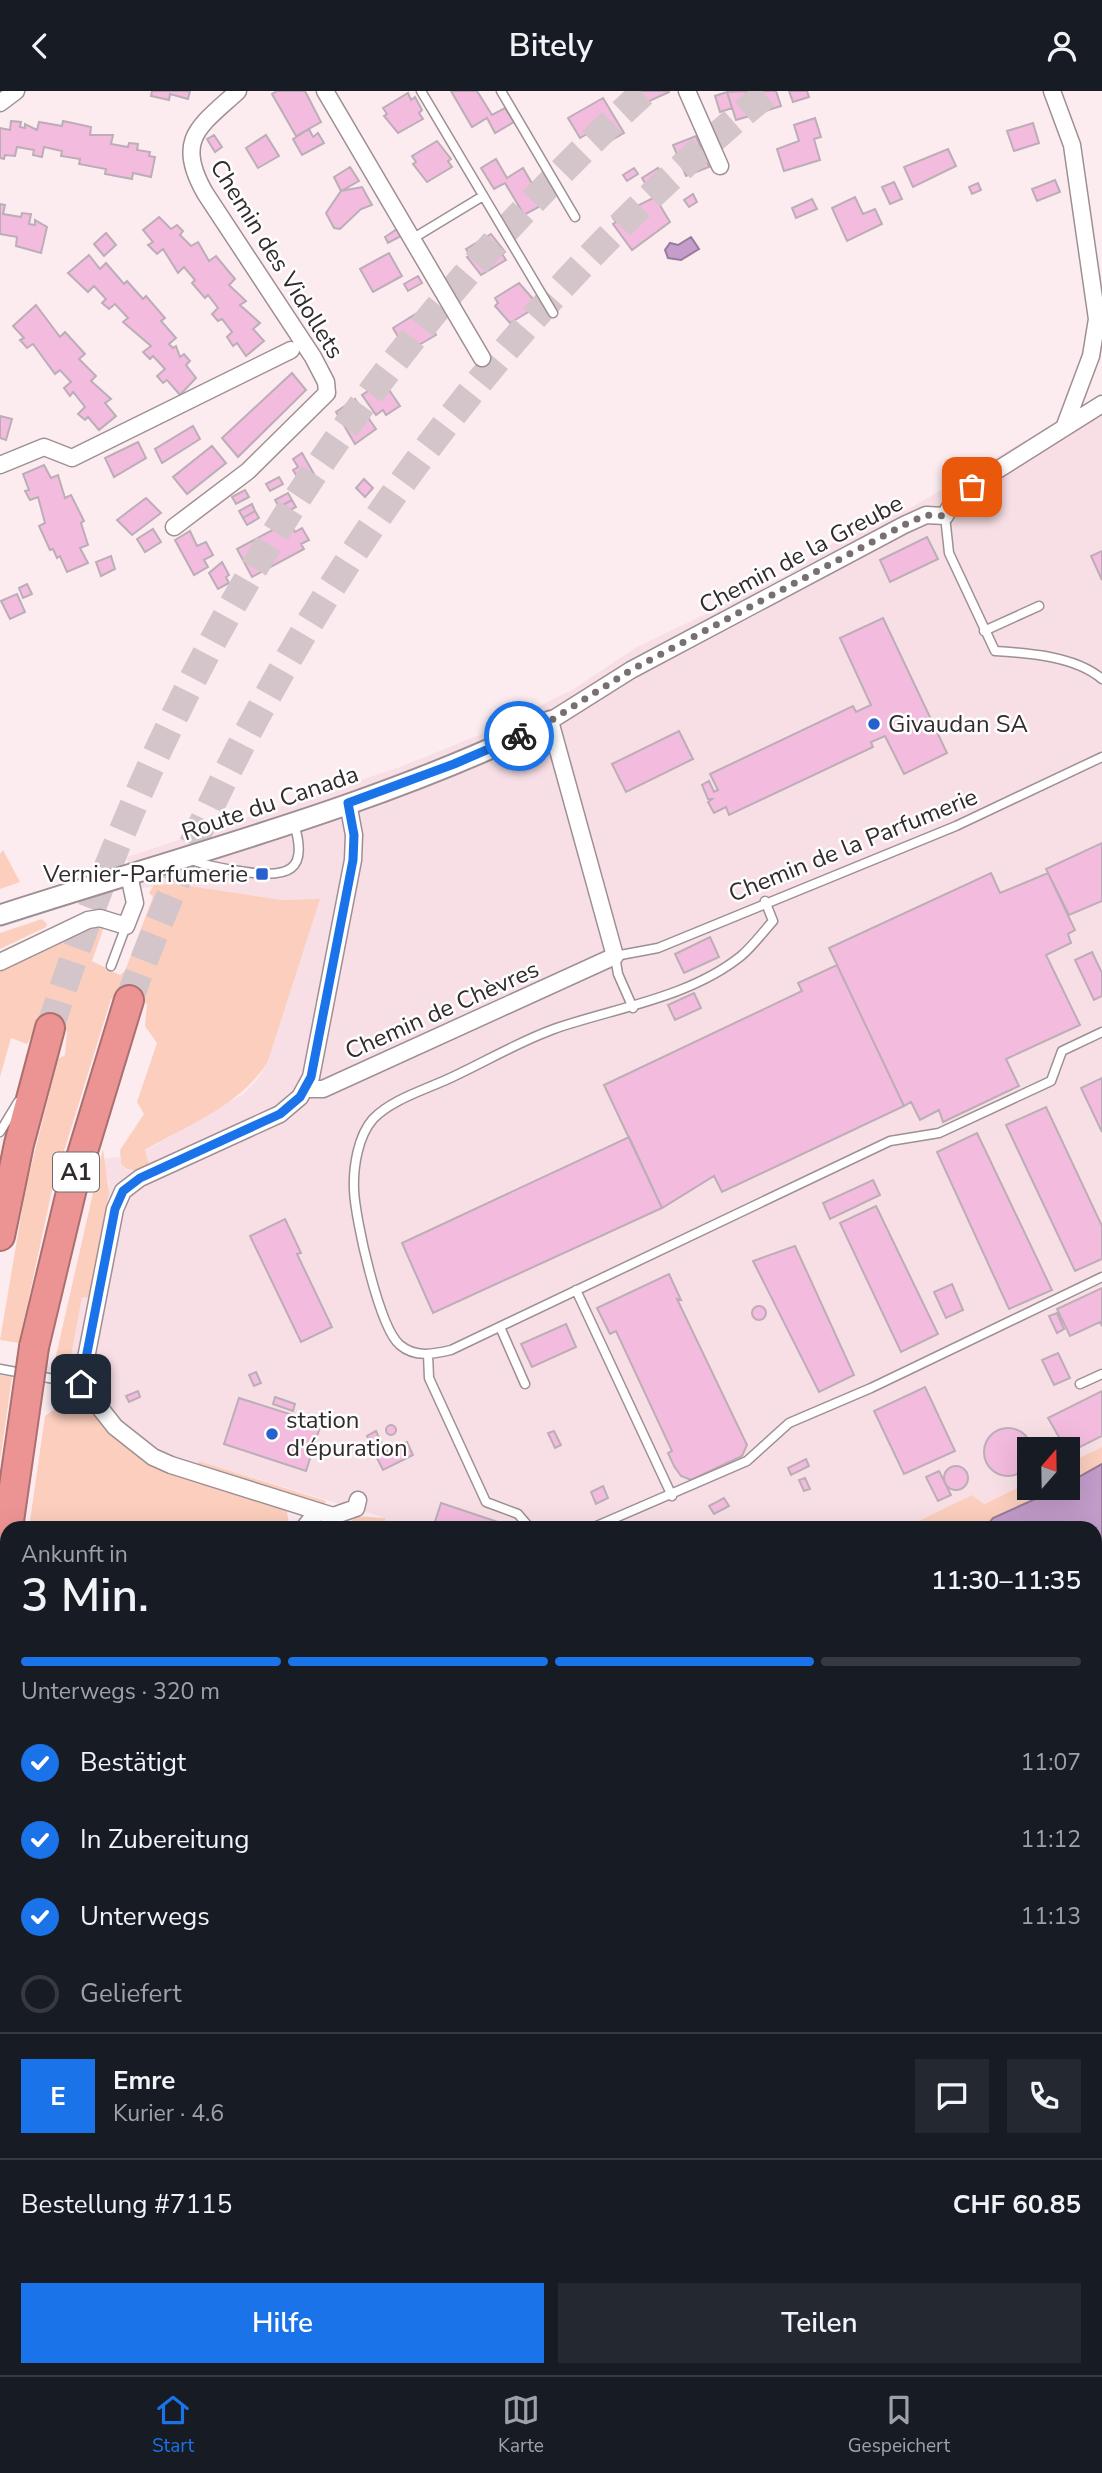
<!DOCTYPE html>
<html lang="de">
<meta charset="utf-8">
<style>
body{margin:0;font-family:"Nunito Sans",sans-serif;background:#242831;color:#f1f3f6;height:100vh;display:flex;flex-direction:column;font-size:26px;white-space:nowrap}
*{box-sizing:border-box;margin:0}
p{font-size:23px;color:#9ea1a6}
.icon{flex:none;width:38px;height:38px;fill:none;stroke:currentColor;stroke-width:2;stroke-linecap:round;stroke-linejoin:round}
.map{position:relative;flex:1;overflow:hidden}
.sheet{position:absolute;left:0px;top:1430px;width:1102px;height:856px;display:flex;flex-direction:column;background:#171b24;border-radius:21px 21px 0 0;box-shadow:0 7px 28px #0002}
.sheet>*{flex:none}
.needle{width:46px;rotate:20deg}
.controls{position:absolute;left:1017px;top:1346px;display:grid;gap:14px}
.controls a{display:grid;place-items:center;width:63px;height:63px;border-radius:0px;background:#171b24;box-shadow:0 7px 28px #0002;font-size:35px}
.pin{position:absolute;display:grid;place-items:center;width:60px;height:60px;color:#fff;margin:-30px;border-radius:14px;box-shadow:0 4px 10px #0006}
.courier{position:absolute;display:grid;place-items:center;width:70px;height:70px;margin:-35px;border:5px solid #1a73e8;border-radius:50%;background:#fff;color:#222;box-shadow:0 2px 9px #0007}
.headline em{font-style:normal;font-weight:600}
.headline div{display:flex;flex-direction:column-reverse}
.headline{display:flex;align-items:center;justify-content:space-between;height:119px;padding:0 21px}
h1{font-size:46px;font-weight:600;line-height:52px}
.bar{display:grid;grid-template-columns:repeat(4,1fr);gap:10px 7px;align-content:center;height:84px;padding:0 21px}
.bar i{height:9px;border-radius:5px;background:#363941}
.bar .selected{background:#1a73e8}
.bar p{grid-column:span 4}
.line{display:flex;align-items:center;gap:18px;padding:0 21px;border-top:2px solid #363941}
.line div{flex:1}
.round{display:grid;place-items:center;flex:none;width:74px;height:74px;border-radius:0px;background:#242831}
ol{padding:0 21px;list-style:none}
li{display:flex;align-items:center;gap:21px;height:77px}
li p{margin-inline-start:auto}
li .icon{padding:7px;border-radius:50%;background:#1a73e8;color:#fff;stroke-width:4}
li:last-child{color:#9ea1a6}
li i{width:38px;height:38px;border:4px solid #363941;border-radius:50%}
.cta{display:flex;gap:14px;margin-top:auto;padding:14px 21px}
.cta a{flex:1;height:80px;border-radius:0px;background:#1a73e8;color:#fff;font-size:28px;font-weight:600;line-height:80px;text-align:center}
.cta a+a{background:#242831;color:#f1f3f6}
header{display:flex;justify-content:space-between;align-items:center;height:91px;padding:0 21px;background:#171b24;font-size:32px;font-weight:600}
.dock{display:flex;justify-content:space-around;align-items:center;height:98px;border-top:2px solid #363941;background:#171b24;font-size:19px;color:#9ea1a6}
.dock a{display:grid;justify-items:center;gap:4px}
.dock .selected{color:#1a73e8}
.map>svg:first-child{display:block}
.built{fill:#f8dfe5}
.green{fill:#fbcebd}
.water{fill:#c49dcb;stroke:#987b9b;stroke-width:2}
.pier{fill:#fcecf0}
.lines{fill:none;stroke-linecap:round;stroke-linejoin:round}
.stream{stroke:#987b9b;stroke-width:5}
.building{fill:#f3bbde;stroke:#bbaeb6;stroke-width:2}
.motorway-tunnel{stroke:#d3c5c9;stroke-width:28;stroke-dasharray:28 14;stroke-linecap:butt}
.service-casing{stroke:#9e8f93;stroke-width:11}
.minor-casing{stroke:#9e8f93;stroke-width:19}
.tertiary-casing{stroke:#9e8f93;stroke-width:23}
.motorway-casing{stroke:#ab6f6f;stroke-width:32}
.service{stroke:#fff;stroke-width:8}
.minor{stroke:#fff;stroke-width:16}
.tertiary{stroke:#fff;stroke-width:19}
.motorway{stroke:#ec9493;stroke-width:28}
.motorway-bridge-casing{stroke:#ab6f6f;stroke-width:32;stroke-linecap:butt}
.motorway-bridge{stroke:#ec9493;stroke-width:28}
.done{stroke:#786f71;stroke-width:7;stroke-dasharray:0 12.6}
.route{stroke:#1a73e8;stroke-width:9}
.poi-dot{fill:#2661ce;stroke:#fefefe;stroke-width:2.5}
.labels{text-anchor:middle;stroke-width:5;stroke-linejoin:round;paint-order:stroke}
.shield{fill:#fefefe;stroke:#6e6a6b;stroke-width:2}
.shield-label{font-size:23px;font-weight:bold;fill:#312b2c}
.street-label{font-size:24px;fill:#312b2c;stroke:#fefefe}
.poi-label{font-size:24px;fill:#312b2c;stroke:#fefefe;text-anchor:start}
</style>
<header><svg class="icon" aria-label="back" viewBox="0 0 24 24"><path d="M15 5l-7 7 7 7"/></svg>Bitely<svg class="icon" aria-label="person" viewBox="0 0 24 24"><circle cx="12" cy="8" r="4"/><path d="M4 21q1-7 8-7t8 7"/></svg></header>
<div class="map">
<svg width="1102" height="2284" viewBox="0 0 1102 2284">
<rect width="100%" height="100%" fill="#fcecf0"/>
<path class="built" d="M1102 312V1356L1068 1372V1358H1029V1391L983 1413 972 1404 904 1437H385V1427L199 1370 197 1374 145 1368 121 1352 89 1315 63 1298 82 1205 91 1207 107 1121 109 1093 103 1068 119 1066 122 1073 243 1003 257 989 268 970 319 809H282L176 793 134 798 127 766 400 676 489 640 572 599 637 556 787 484 886 415 891 425 907 419 1050 335Z"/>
<path class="green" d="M3 759 20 791 0 798V763Z
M176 793 282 809 320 808 268 970C242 1014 188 1034 145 1059L149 1074C138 1080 131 1082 121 1073L120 1059 144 1023 137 1011 157 952 145 935 147 913 130 902 111 908 52 1099 19 1252 0 1249 26 1096 58 968 65 964 67 940 57 932 41 929 27 953 11 947 0 986V881L95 835 104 836 92 870 120 884 125 880 153 806 149 802 154 794Z
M42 828 47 833 46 836 0 858V842Z
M103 1058 109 1101 92 1207 82 1206 69 1275 63 1281 53 1278Z
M0 1284 12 1286 0 1370Z
M63 1298 89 1315 121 1352 145 1368 286 1416 290 1437H29L45 1325 56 1317Z
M1102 1356V1373L1068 1392V1372Z
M199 1370 326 1410 323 1416 197 1374Z
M1029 1391V1396L1060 1397 993 1427 985 1437H904L972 1404 984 1413Z
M358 1425 385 1427V1437H331L343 1436Z
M1102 1674V2284H233V2278H1096V1678Z"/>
<path class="water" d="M691 146 699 158 681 169 668 167 665 159 670 152 678 154Z
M1102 1373V1674L1096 1678V1437H985L993 1427 1060 1397 1068 1396V1392Z"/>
<path class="pier" d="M0 1447 7 1448V1884L0 1882Z"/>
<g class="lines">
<path class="stream" d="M796 2278V2284
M402 2284 404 2278"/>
</g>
<path class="building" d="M152 0H190L188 8 170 3 169 9 151 5Z
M277 0H305L321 31 296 45 272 3Z
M451 0H477L492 24 505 17 514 31 495 42 487 27 472 36Z
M639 0H669V1L645 12Z
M746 0 753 24 736 29 727 1Z
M746 0H759L761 8 749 12Z
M759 0H776L781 15 765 20Z
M789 0H807L809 6 793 11Z
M727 1 732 17 720 21 715 5Z
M408 2 411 9 415 6 422 19 419 22 423 28 398 42 384 25 387 23 383 17Z
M603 7 624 42 605 53 596 38 580 47 568 27Z
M815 27 821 46 814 48 820 69 784 80 777 58 799 50 794 34Z
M11 30 21 31 20 36 25 37V33L37 39 39 31 62 35 63 30 91 36 90 44H113L111 53 128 56 129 52 138 53 137 59 150 61 149 65 155 66 151 86 133 82 132 88 105 83 106 78 79 73 80 68 61 65 62 60 44 56 42 66 33 64 34 59 17 56 15 65 5 64 4 68 0 67V37L10 39Z
M1033 32 1039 52 1014 60 1007 40Z
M309 38 313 46 318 42 324 52 302 64 293 48Z
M214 44 222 56 215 61 207 48Z
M266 44 279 65 258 77 246 57Z
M696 45 709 76 686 85 673 54Z
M437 50 451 68 448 70 452 76 427 91 413 73 416 71 412 65Z
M948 58 956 75 913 96 904 76Z
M496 68 507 87 523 77 544 113 524 124 505 92 494 98 481 77Z
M350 76 359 90 341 100 334 86Z
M634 77 638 83 627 90 623 84Z
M658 77 667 92 651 102 642 87Z
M1055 89 1060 101 1037 110 1032 98Z
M894 91 902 108 890 113 882 96Z
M978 92 981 99 972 103 969 96Z
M362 96 372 114 361 118 340 138 334 137 326 122 341 100Z
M693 103 697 111 689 116 684 109Z
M655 106 670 131 632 159 613 133 616 131 613 127Z
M855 106 863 123 875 118 882 133 847 150 832 117Z
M812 108 817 118 796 127 792 117Z
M0 113 5 114 3 123 21 126 22 122 31 123 29 133 35 134V129L47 136 41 162 16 155 17 146 0 143Z
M159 126 171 138 177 134 183 140 180 144 191 155 198 151 209 170 216 165 235 188 229 194 246 210 240 214 260 232 253 238 264 250 246 265 237 252 233 255 227 246 232 241 222 228 218 230 212 223 218 217 208 204 205 207 192 192 195 189 184 176 178 182 163 158 157 163 148 154 153 151 143 139Z
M397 138 401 145 388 152 385 146Z
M106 142 116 154 104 165 94 153Z
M491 143 505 161 502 163 506 169 481 184 467 166 470 164 466 158Z
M389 162 402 185 373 201 360 178Z
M89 164 100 178 106 172 124 193 127 190 143 208 146 205 165 227 161 230 176 247 169 253 173 257 176 255 180 266 184 263 190 270 186 274 196 287 180 304 167 289 163 292 157 285 165 278 153 265 150 268 143 261 151 255 123 231 128 227 115 213 109 218 102 212 106 208 94 195 88 201 68 182Z
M418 185 422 192 408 200 404 193Z
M519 192 534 209 531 211 535 217 510 232 495 215 498 212 495 207Z
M36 214 60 246 65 241 85 263 79 268 96 285 91 290 111 308 105 312 116 325 99 339 88 326 85 329 78 323 85 316 73 301 70 305 64 297 71 291 60 279 55 283 33 253 27 257 20 249 24 247 13 235Z
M422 219 436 244 407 261 393 237Z
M292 282 306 299 238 366 222 347Z
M383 290 400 315 386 324 383 319 376 324 362 304Z
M355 308 376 338 355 353 336 321Z
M0 325 12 328 6 349 0 347Z
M193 335 200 348 162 372 155 358Z
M138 351 146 367 114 386 105 367Z
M212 355 226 372 187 403 173 386Z
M302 362 319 392 314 395 317 401 309 405 293 379 298 376 293 368Z
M44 374 51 387 58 384 65 407 71 404 84 430 81 432 88 454 80 457 88 472 67 481 60 465 57 467 53 458 50 459 39 435 45 432 38 406 30 409 25 400 29 399 23 383Z
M279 386 283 393 270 400 266 393Z
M364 388 373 397 365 406 356 397Z
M245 399 249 406 236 413 232 406Z
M288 402 292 409 279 416 275 409Z
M146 407 161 422 132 444 117 429Z
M292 409 296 416 283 423 279 416Z
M252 413 255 420 243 427 239 420Z
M255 420 259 427 247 434 243 427Z
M289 430 295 441 302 437 309 449 301 453 304 458 252 486 237 458Z
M153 438 161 451 145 461 137 448Z
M190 440 197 455 206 451 213 464 204 469 208 476 194 484 175 449Z
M927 446 938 468 890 491 880 469Z
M1102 460V489L1091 465Z
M111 465 115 478 101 485 96 471Z
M222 471 229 484 226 486 229 492 218 498 209 482Z
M27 493 32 503 23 507 19 497Z
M17 503 25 521 10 528 1 510Z
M883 527 947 662 904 683 885 645 871 651 873 656 729 724 726 716 714 722 708 711 712 708H708L702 694 709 690 714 701 718 699 710 683 853 615 856 621 871 614 840 547Z
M679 640 693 668 626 701 612 673Z
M1102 752V810L1069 824 1046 778Z
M991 782 1000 802 1048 782 1075 839 1068 843 1071 852 1046 864 1080 934 1006 968 1019 995 943 1031 939 1019 920 1029 911 1011 904 1015 829 857Z
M710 846 719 866 684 882 675 863Z
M1092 861 1102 882V905L1094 909 1075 869Z
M837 874 904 1015 722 1101 714 1085 662 1117 604 994 802 900 798 892Z
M694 902 701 917 675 929 668 914Z
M1102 987V1041L1081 997Z
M1046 1016 1102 1135V1168L1075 1180 1006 1034Z
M977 1042 1052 1199 1009 1218 937 1061Z
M629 1046 662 1117 433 1222 402 1152Z
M873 1089 880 1104 830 1128 823 1112Z
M876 1115 938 1243 901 1261 840 1132Z
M285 1128 301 1162 297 1163 332 1236 301 1251 250 1145Z
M795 1155 854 1284 819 1301 753 1170Z
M669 1183 681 1209 677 1208 747 1354 742 1365 691 1389 681 1385 674 1375 668 1362 672 1360 616 1240 610 1243 597 1217Z
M952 1193 963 1219 946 1227 934 1201Z
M1102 1197V1235L1100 1231 1070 1245 1057 1218Z
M752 1222a7 7 0 1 1 14 0a7 7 0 1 1-14 0Z
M1057 1222 1064 1238 1057 1242 1049 1225Z
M566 1233 576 1256 532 1276 521 1253Z
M1058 1262 1070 1287 1054 1294 1042 1269Z
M256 1281 261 1292 254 1295 249 1284Z
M925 1296 955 1360 904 1383 874 1320Z
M138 1300 140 1306 129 1311 126 1305Z
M1102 1300V1345L1068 1362 1048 1327Z
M275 1306 295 1313 293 1320 273 1313Z
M239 1307 321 1333 306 1380 224 1353Z
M386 1339a5 5 0 1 1 10 0a5 5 0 1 1-10 0Z
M984 1361a24 24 0 1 1 48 0a24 24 0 1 1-48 0Z
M376 1340 383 1355 374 1359 367 1345Z
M554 1340 561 1354 555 1357 548 1342Z
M407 1351 413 1364 383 1379 376 1365Z
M806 1368 809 1375 791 1384 788 1377Z
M944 1387a12 12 0 1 1 24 0a12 12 0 1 1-24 0Z
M939 1380 951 1404 938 1410 926 1386Z
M805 1387 810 1398 804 1400 799 1389Z
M603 1395 608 1407 596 1413 591 1401Z
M724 1407 729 1415 714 1423 709 1415Z
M441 1412 513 1436V1437H433Z"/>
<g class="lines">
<path class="motorway-tunnel" d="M129 909C258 556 478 237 770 0
M50 937C171 562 355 267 645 0"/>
<g class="service-casing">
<path id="service" d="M421 0 553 222
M501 0 575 126
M412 148 483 105
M945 425 949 462 995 560C1028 562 1075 565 1102 588
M984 540 1039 515
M192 769C209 776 227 778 246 781 288 787 309 780 294 733
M765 810 773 830C763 841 752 856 741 865 689 907 614 917 554 938 518 951 483 972 448 988 424 999 391 1009 373 1028 358 1045 353 1076 354 1099 355 1127 379 1237 400 1254 415 1267 434 1263 451 1259L890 1050 939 1042 1051 990 1062 960 1102 941
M111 875 126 835
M633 917 618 883 615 865 658 857 956 735 1102 666
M0 1041 18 1011
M576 1199 672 1405
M500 1236 525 1293
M428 1263 429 1287 486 1411 518 1423 530 1437
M0 1278 81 1293
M1080 1293 1102 1283
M592 1437 747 1370 789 1332 871 1297 1102 1186"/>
</g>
<g class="minor-casing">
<path id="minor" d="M325 0 482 267
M687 0 720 75
M1052 0 1072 54 1097 228 1091 265 1064 337
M0 12 16 0
M0 374 44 356 72 367 291 259
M174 436 248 380 327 302 326 291 313 266 205 102C174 48 200 35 238 0
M348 712 354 744 353 769 311 986 300 1006 280 1023 140 1087 123 1100 115 1118 81 1293 115 1336 153 1366 171 1374 333 1425 356 1417 358 1409
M0 871 88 829 100 827 126 835 135 812 129 784
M305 998H323L615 865 550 630 631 579 904 434 926 424 945 425 956 405 1102 313
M304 1437 317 1421"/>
</g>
<g class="tertiary-casing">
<path id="tertiary" d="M0 824C182 765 378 715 550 630"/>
</g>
<g class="motorway-casing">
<path id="motorway" d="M0 1145 19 1053 50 937
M34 1256 73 1093 129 909
M0 1520 7 1442
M0 2037 3 2284"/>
</g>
<use href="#service" class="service"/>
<use href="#minor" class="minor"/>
<use href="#tertiary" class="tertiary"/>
<use href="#motorway" class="motorway"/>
<g class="motorway-bridge-casing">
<path id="motorway-bridge" d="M8 1437 34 1256"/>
</g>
<use href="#motorway-bridge" class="motorway-bridge"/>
</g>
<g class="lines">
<path class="done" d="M519 645 550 630 631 579 904 434 926 424 945 425 956 405 972 396"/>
<path class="route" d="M81 1293 115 1118 123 1100 140 1087 280 1023 300 1006 311 986 353 769 354 744 348 712 454 673 519 645"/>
</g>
<g class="poi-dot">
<circle cx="874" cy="633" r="7"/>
<rect x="255" y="776" width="14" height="14" rx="3.5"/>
<circle cx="272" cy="1343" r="7"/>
</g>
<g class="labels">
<rect class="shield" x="53" y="1061.5" width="46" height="39" rx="5"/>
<g class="shield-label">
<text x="76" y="1089">A1</text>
</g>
<g class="street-label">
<text transform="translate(277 168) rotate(58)" y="8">Chemin des Vidollets</text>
<text transform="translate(801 463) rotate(-28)" y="8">Chemin de la Greube</text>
<text transform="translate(270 712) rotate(-19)" y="8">Route du Canada</text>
<text transform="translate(853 754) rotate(-22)" y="8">Chemin de la Parfumerie</text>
<text transform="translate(442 919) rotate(-24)" y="8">Chemin de Chèvres</text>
</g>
<g class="poi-label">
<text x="888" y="641">Givaudan SA</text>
<text x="248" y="791" text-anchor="end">Vernier-Parfumerie</text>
<text x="286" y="1337">station<tspan x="286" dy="28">d'épuration</tspan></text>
</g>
</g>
</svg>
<div class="controls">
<a><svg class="needle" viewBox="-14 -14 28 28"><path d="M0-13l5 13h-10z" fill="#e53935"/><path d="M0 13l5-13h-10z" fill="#9ea1a6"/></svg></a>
</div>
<div class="pin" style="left:972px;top:396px;background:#ea580c"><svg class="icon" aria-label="bag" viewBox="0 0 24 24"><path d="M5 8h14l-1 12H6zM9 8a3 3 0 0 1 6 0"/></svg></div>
<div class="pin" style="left:81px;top:1293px;background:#1f2937"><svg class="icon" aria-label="home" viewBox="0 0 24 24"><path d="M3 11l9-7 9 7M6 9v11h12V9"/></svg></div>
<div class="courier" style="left:519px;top:645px"><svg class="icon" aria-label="bike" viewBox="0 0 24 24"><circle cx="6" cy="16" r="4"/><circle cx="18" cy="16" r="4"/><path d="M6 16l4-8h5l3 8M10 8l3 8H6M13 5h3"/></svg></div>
<section class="sheet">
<div class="headline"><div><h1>3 Min.</h1><p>Ankunft in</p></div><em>11:30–11:35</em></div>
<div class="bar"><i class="selected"></i><i class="selected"></i><i class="selected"></i><i></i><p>Unterwegs · 320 m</p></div>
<ol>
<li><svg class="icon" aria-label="check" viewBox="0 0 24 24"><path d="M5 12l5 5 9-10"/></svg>Bestätigt<p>11:07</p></li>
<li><svg class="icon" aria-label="check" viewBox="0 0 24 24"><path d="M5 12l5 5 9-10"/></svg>In Zubereitung<p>11:12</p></li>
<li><svg class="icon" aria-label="check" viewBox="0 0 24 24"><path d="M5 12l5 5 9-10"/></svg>Unterwegs<p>11:13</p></li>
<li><i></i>Geliefert</li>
</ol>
<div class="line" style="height:126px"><b class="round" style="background:#1a73e8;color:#fff">E</b><div><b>Emre</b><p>Kurier · 4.6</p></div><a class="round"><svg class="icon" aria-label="chat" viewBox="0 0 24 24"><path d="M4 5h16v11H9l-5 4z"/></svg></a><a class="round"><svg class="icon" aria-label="phone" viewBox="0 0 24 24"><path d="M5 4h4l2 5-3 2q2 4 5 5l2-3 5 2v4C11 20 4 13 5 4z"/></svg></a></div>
<div class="line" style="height:91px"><div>Bestellung #7115</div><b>CHF 60.85</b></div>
<div class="cta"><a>Hilfe</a><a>Teilen</a></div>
</section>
</div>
<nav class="dock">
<a class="selected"><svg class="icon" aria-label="home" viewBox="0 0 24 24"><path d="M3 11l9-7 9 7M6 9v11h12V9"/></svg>Start</a>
<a><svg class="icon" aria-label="map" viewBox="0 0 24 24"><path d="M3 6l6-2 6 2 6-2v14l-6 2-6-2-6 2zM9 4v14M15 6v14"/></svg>Karte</a>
<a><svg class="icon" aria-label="saved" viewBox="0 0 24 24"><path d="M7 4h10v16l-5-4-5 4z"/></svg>Gespeichert</a>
</nav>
